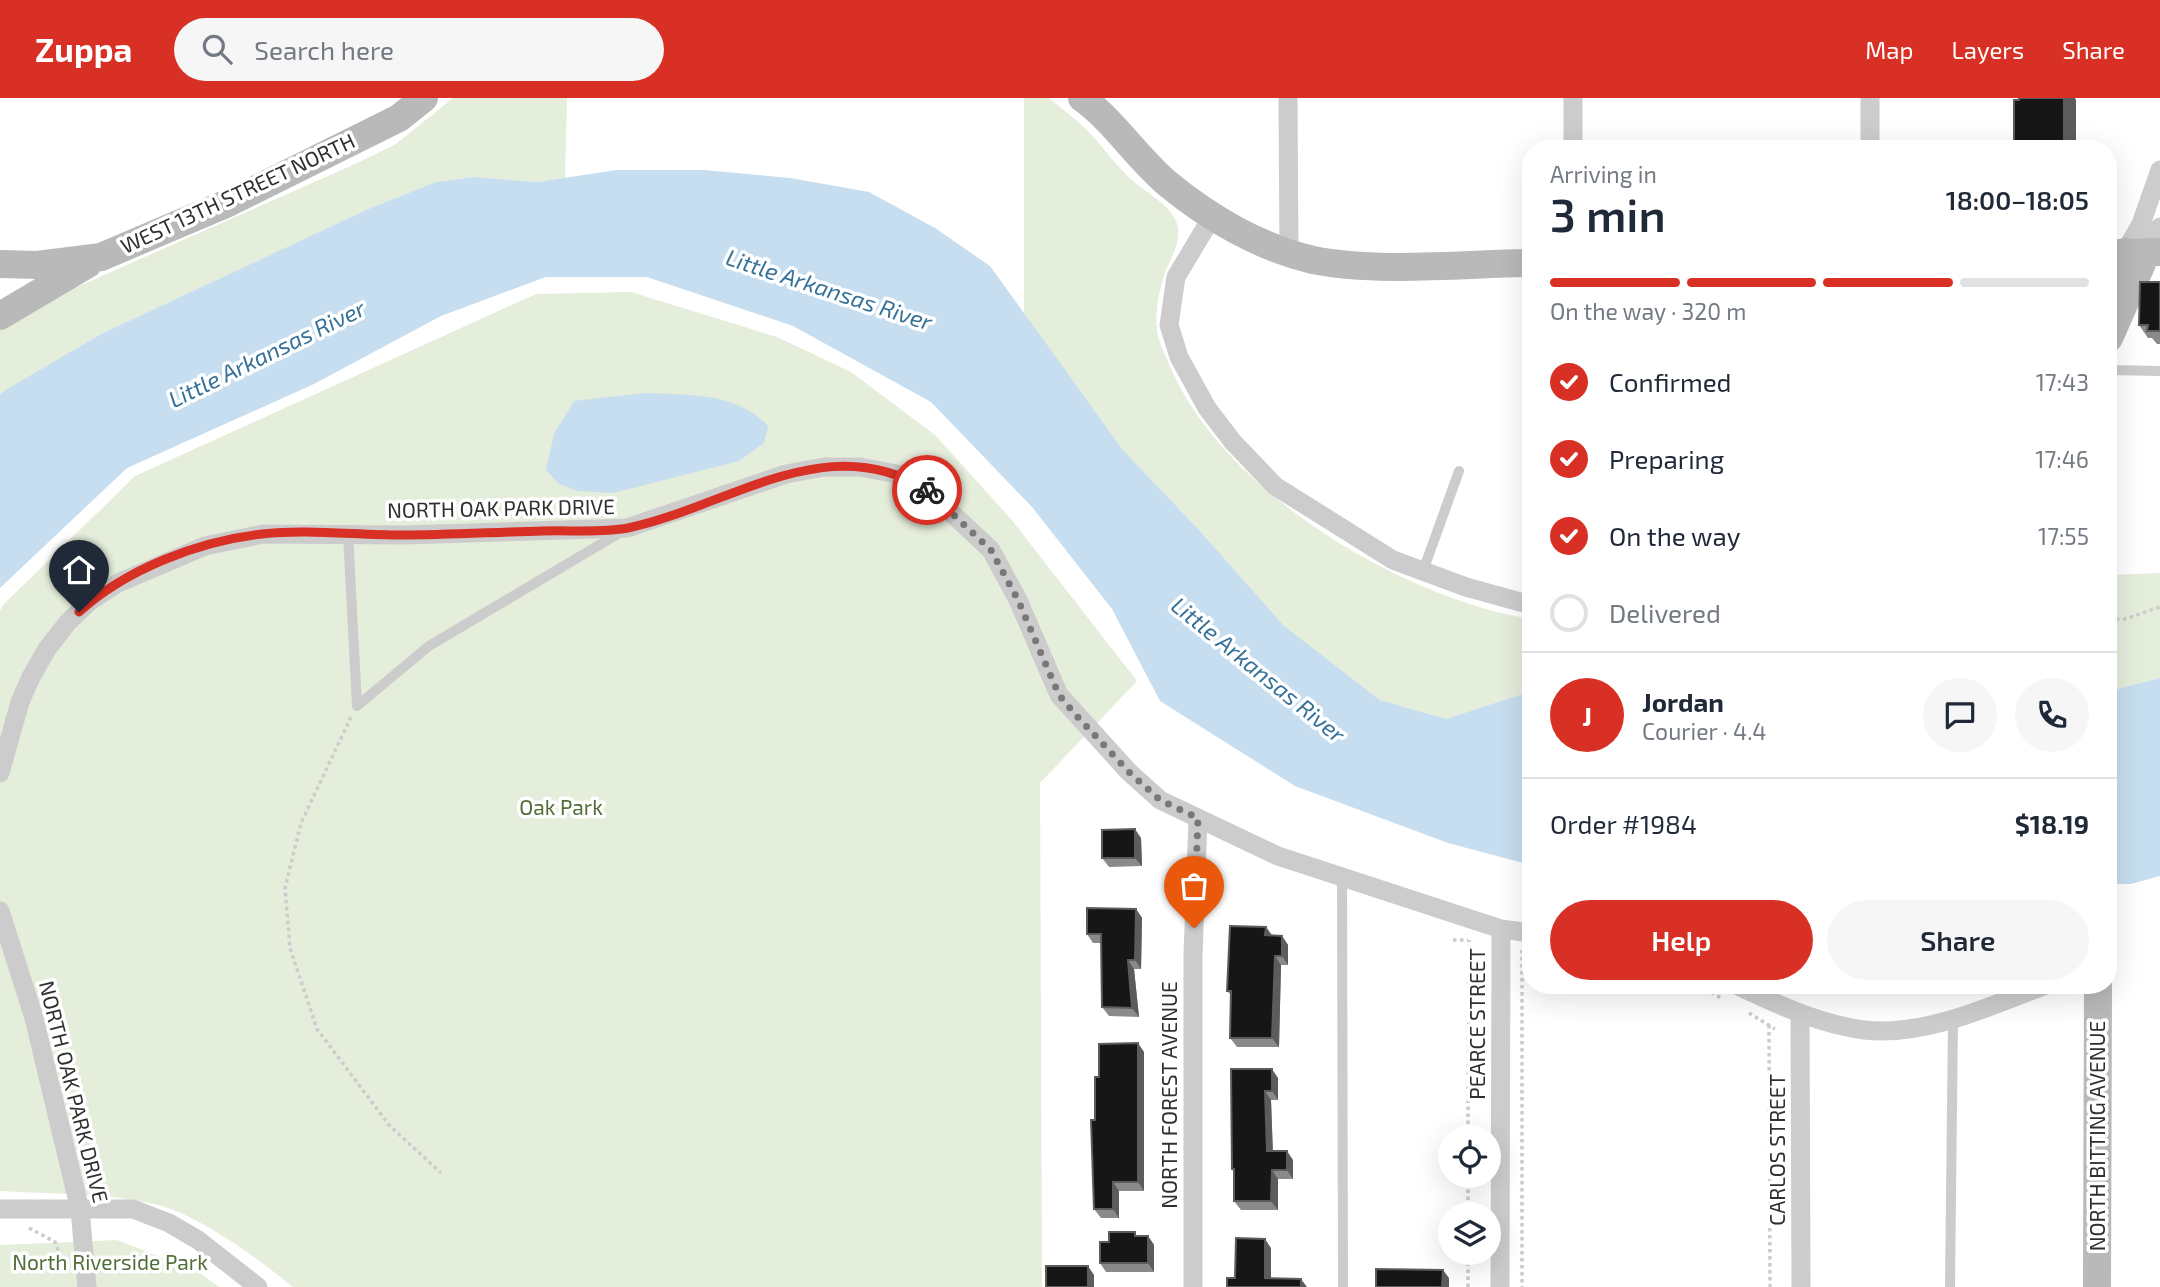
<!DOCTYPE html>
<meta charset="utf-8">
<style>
body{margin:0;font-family:"Exo 2",sans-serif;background:#f6f6f7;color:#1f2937;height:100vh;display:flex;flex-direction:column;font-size:26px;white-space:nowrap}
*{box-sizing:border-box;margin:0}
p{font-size:23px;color:#747a83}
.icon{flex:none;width:38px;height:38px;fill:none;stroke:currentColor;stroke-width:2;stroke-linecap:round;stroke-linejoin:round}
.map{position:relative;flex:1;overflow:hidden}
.panel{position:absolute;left:1522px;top:42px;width:595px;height:854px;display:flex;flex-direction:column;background:#fff;border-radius:28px;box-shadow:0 7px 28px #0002}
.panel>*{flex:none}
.controls{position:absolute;left:1438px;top:1027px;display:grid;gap:14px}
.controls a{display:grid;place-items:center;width:63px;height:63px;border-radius:50%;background:#fff;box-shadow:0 7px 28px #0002;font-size:35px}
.pin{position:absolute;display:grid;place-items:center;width:60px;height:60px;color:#fff;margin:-72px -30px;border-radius:50% 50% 50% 0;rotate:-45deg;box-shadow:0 0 7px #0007}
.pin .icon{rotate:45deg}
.courier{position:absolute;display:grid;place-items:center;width:70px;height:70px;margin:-35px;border:5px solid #d93025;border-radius:50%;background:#fff;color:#222;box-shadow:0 2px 9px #0007}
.overview em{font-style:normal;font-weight:600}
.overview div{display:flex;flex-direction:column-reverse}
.overview{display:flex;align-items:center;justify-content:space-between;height:119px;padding:0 28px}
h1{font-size:46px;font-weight:600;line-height:52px}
.bar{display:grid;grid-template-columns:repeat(4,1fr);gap:10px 7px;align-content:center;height:84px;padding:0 28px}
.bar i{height:9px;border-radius:5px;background:#e0e1e3}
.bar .selected{background:#d93025}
.bar p{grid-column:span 4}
.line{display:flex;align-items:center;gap:18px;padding:0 28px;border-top:2px solid #e0e1e3}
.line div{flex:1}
.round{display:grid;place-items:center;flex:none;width:74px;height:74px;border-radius:37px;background:#f6f6f7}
ol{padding:0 28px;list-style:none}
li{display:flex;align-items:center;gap:21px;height:77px}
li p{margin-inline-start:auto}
li .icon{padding:7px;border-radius:50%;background:#d93025;color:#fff;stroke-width:4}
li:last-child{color:#747a83}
li i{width:38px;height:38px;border:4px solid #e0e1e3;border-radius:50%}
.primary-button{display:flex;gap:14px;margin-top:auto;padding:14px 28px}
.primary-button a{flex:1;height:80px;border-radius:42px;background:#d93025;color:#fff;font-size:28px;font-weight:600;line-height:80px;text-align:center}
.primary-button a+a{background:#f6f6f7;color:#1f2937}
header{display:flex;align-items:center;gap:42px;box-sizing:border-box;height:98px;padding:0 35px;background:#d93025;color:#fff}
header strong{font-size:33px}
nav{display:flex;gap:38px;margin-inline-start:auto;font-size:24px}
.search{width:490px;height:63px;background:#f6f6f7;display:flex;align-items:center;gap:18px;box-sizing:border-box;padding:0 24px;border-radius:38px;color:#747a83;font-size:26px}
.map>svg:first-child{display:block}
.green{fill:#e5eddb}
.water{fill:#c6deef}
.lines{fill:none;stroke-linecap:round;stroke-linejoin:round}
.path{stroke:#ccc;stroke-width:3.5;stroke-dasharray:3.5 3.5;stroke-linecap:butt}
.lane{stroke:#ccc;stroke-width:10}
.street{stroke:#ccc;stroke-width:19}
.secondary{stroke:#b9b9b9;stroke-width:28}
.wall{fill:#8a8a8a}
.shaded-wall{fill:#5c5c5c}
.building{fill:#161616;stroke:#5c5c5c;stroke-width:2}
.done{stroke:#787878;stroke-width:7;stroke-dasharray:0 12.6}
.route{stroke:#d93025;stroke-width:9}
.labels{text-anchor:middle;stroke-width:7;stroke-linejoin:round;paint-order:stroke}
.street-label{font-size:21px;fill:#2f2f2f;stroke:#fff}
.park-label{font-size:21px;fill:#516e38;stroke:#fff}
.water-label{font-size:23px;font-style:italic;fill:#357198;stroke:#fff}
</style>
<header>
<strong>Zuppa</strong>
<div class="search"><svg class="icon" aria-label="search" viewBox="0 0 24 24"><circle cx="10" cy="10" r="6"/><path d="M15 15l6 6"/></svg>Search here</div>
<nav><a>Map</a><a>Layers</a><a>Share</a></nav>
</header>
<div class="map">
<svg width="2160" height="1189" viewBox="0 0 2160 1189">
<rect width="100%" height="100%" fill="#fff"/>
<path class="green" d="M453 0H567L565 80 537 84 474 79 436 84 366 112 101 236 0 296V230L25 212 355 66 396 46Z
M1024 0H1049C1061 10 1074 20 1086 31 1102 47 1115 67 1132 82 1146 95 1166 104 1175 121 1186 141 1168 162 1163 181 1158 198 1154 221 1158 238 1160 248 1166 258 1170 268 1222 393 1401 500 1531 521V593L1446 621 1380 602 1283 528 1200 433 1122 351 1024 217Z
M631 194 777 239 851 274 935 337 1011 421 1137 583 1040 685 1042 1189H293C257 1160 214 1128 171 1111 128 1095 47 1096 0 1093V513L3 507 135 378 536 196Z
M2160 475V580L2109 593V477Z
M117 1142 197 1173 219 1189H0V1147Z"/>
<path class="water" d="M617 72H704L790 80 869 94 935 130 990 168 1122 351 1200 433 1284 528 1380 602 1446 621 1531 593V767L1448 745 1295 688 1160 603 1112 511 1032 409 931 304 793 228 647 179H546L441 218 314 286 127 370 0 490V296L9 290 101 236 366 112 436 84 474 79 537 84Z
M645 295C688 297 737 294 768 328L764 345 739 363 613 395 578 393 559 386 546 372 554 336 574 303Z
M2160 580V778L2131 786H2109V593Z"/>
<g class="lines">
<path class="path" d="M2109 522 2125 521 2160 509
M351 619 301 725 285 790 290 850 317 931 389 1027 441 1075
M1453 842H1468
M1522 852V1189
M1699 887 1721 900
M1749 915 1775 931
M1769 927 1770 1189
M1468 1040 1469 842
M1468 1116V1078
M29 1130 55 1144 65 1169
M1468 1189V1155"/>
<path class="lane" d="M2109 272 2160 273
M348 436 357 608 429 548 621 434
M1423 473 1459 373
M1342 779 1343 1189
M1950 1189 1953 920"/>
<path class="street" d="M1288 0 1289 155
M1573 0V51
M1870 0V51
M1212 119 1176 179 1169 227 1179 259 1207 310 1233 344 1275 388 1393 462 1466 489 1531 507
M2125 154 2141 126 2160 72
M2147 154 2160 129
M0 675 20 604 31 579 47 551 68 524 90 503 118 485 205 448 263 436 404 437 627 430 786 376 824 369H860L897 376 926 391 991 452 1018 502 1059 597 1129 674 1160 702 1278 758 1501 831 1531 835
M0 813 34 920 80 1112 87 1189
M1736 887C1776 906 1819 926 1864 932 1925 939 1990 908 2046 887
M1800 915 1801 1189
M0 1111H133L169 1125 198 1142 258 1189
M1193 1189V857L1198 720
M1500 1189 1501 831"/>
<path class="secondary" d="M1082 0C1114 23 1137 60 1168 86 1209 120 1261 150 1313 162 1378 175 1464 166 1531 165
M2109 155 2160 154
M0 166 37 167 101 159 228 105 399 20 424 0
M2109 192 2125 154
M0 218 88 166
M2109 240 2147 154
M2097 1189 2098 887"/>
</g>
<path class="wall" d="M2160 184V246H2157L2152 240H2148L2139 227Z
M1141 740 1142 768 1109 769 1102 760Z
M1136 811 1142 820 1141 871H1134L1139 919 1109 918 1102 909 1101 845H1093L1087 836Z
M1266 829 1272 837 1282 838 1288 847V867H1281L1279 949H1237L1230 940 1231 897 1227 893Z
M1144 954V1093H1119V1120H1101L1094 1111 1099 979Z
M1231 971 1278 980V1002H1271L1273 1053 1293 1062V1081H1278V1112H1241L1234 1103V1075L1232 1071Z
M1138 1138H1148L1154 1147V1174H1106L1100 1165 1109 1144Z"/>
<path class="shaded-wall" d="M2064 0H2075L2076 2V51H2064Z
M1135 731 1141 740 1142 768 1135 760Z
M1136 811 1142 820 1141 871 1135 862Z
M1266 829 1272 838 1265 837Z
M1282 838 1288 847V867L1282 858Z
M1275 858 1281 867 1279 949 1272 940Z
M1128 862 1134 871 1139 919 1132 910Z
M1138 945 1144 954V1093L1138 1084Z
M1272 971 1278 980V1002L1272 993Z
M1265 993 1271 1002 1273 1062 1267 1053Z
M1287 1053 1293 1062V1081L1287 1072Z
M1272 1072 1278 1081V1112L1271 1103Z
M1113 1084 1119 1093V1120L1113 1111Z
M1148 1138 1154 1147V1174L1148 1165Z
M1265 1141 1271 1150V1189L1265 1180Z
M1088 1168 1094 1177V1189H1088Z
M1443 1172 1449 1180V1189H1442Z
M1301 1181 1307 1189H1301Z"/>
<path class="building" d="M2019 0H2064V51H2014V2H2019Z
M2140 184H2160V233H2147L2148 227H2139Z
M1135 731V760H1102V732Z
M1087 810 1136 811 1135 862H1128L1132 910 1102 909 1101 836H1087Z
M1230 828 1266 829 1265 837 1282 838V858H1275L1272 940H1230L1231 893H1227Z
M1138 945V1084H1113V1111H1094L1091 1022H1095V979H1099V946Z
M1231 971H1272V993H1265L1267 1053H1287V1072H1272L1271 1103H1234V1071H1232Z
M1109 1134H1135V1138H1148V1165H1100V1144H1109Z
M1236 1140 1265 1141V1180L1301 1181V1189H1227V1180H1235Z
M1046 1168H1088V1189H1046Z
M1376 1171 1443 1172 1442 1189H1376Z"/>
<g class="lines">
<path class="done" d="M927 392 991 452 1018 502 1059 597 1075 616 1129 674 1160 702 1198 720 1194 830"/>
<path class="route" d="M79 514C126 471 199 443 262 436 307 431 355 437 400 437 448 437 496 434 543 433 570 432 602 435 628 430 728 409 826 329 927 392"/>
</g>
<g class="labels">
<g class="street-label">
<text transform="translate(238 96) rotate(-25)" y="7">WEST 13TH STREET NORTH</text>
<text transform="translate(501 411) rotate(-1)" y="7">NORTH OAK PARK DRIVE</text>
<text transform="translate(1478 926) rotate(-90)" y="7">PEARCE STREET</text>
<text transform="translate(73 994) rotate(76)" y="7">NORTH OAK PARK DRIVE</text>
<text transform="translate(1170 997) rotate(-90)" y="7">NORTH FOREST AVENUE</text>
<text transform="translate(2098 1038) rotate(-90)" y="7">NORTH BITTING AVENUE</text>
<text transform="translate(1778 1052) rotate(-90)" y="7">CARLOS STREET</text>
</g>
<g class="park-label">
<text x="561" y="717">Oak Park</text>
<text x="110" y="1172">North Riverside Park</text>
</g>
<g class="water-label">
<text transform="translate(829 192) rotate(18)" y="8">Little Arkansas River</text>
<text transform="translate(267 256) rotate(-26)" y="8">Little Arkansas River</text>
<text transform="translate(1258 572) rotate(39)" y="8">Little Arkansas River</text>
</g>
</g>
</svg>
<div class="controls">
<a><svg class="icon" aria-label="locate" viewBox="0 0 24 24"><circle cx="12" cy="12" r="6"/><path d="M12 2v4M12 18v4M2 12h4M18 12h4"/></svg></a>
<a><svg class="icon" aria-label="layers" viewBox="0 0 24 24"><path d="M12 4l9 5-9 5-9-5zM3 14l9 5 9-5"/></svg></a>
</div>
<div class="pin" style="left:1194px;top:830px;background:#ea580c"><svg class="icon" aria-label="bag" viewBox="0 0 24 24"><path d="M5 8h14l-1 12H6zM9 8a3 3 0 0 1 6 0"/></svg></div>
<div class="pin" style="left:79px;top:514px;background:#1f2937"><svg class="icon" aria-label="home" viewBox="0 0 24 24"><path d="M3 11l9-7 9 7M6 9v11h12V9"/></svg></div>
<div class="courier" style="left:927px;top:392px"><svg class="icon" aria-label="bike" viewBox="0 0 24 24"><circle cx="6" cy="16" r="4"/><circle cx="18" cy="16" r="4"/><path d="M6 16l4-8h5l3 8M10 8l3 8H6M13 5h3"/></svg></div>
<section class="panel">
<div class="overview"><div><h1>3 min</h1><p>Arriving in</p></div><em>18:00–18:05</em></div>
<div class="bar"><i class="selected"></i><i class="selected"></i><i class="selected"></i><i></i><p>On the way · 320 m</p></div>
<ol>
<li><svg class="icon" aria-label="check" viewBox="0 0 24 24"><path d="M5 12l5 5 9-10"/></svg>Confirmed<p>17:43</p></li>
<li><svg class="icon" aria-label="check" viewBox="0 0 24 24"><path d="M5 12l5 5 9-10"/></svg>Preparing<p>17:46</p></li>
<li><svg class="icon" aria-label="check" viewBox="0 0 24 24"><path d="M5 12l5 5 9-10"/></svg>On the way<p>17:55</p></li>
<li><i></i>Delivered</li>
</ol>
<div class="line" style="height:126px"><b class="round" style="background:#d93025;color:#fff">J</b><div><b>Jordan</b><p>Courier · 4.4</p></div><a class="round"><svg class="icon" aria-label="chat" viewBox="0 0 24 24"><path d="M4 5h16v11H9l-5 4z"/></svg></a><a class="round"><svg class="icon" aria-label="phone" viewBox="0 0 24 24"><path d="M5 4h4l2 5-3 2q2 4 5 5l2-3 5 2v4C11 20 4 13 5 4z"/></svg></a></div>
<div class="line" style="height:91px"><div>Order #1984</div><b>$18.19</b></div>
<div class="primary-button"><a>Help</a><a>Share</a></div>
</section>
</div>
